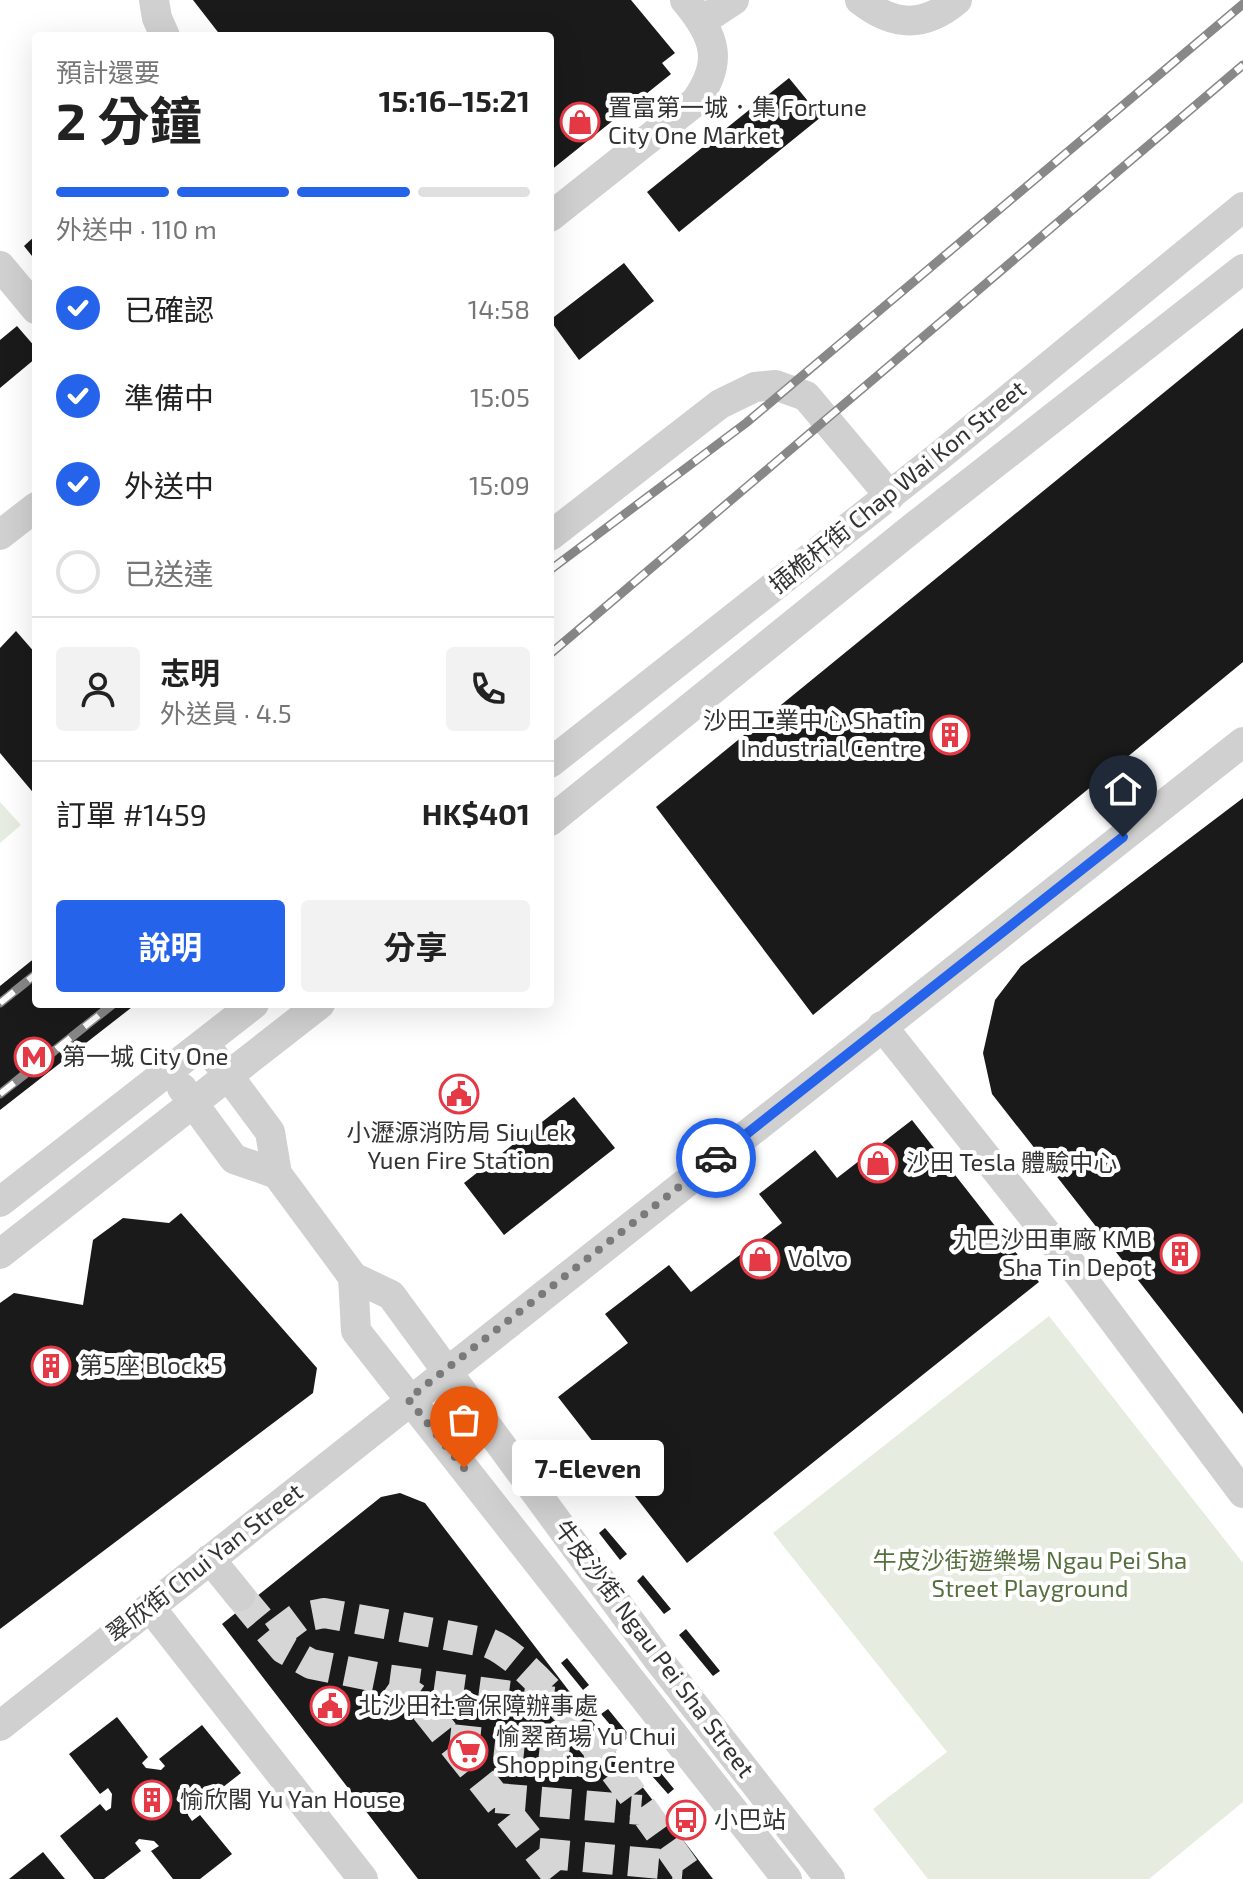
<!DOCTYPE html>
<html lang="zh-TW">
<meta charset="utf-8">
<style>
body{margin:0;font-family:"Exo 2","Noto Sans TC",sans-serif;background:#f2f2f2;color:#222;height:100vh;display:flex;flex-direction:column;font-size:30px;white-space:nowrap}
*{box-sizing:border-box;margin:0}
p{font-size:26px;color:#767676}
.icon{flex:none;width:44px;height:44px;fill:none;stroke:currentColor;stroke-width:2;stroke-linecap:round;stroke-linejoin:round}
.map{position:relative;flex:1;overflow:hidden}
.side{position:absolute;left:32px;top:32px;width:522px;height:976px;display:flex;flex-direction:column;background:#fff;border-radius:8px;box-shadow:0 8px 32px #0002}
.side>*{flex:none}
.pin{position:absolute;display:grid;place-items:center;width:68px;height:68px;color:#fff;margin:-82px -34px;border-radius:50% 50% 50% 0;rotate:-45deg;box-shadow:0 0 8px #0007}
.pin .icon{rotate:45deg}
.courier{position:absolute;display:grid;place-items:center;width:80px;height:80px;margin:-40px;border:6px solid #2563eb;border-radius:50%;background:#fff;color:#222;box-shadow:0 2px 10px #0007}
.bubble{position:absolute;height:56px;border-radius:8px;background:#fff;box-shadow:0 8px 32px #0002;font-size:26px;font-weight:700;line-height:56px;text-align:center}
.overview em{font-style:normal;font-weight:700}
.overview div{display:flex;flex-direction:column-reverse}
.overview{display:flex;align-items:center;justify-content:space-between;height:136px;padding:0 24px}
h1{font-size:52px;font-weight:700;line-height:60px}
.bar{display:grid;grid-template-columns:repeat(4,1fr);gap:12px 8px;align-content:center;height:96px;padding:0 24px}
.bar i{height:10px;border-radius:6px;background:#e0e0e0}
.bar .active{background:#2563eb}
.bar p{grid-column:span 4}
.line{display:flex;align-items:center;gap:20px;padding:0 24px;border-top:2px solid #e0e0e0}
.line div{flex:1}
.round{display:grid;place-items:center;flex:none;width:84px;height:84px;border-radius:8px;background:#f2f2f2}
ol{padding:0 24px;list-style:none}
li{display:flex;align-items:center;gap:24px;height:88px}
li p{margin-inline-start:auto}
li .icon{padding:8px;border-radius:50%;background:#2563eb;color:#fff;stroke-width:4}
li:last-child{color:#767676}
li i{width:44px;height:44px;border:4px solid #e0e0e0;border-radius:50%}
.action{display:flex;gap:16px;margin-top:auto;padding:16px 24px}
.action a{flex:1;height:92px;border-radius:8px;background:#2563eb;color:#fff;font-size:32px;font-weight:700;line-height:92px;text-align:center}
.action a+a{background:#f2f2f2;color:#222}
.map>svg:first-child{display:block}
.green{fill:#e6ecdf}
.building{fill:#1a1a1a}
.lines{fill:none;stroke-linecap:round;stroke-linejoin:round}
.minor-tunnel{stroke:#d6d6d6;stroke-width:30;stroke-dasharray:30 15;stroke-linecap:butt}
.minor{stroke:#d0d0d0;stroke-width:30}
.rail-casing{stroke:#888;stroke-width:9}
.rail{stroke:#fff;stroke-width:6;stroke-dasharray:18;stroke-linecap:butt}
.done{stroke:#7a7a7a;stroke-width:8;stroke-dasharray:0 14.4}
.route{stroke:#2563eb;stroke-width:10}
.labels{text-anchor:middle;stroke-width:8;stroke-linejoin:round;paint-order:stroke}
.poi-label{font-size:24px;fill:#333;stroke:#fff;text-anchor:start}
.street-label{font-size:24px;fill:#333;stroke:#fff}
.park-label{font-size:24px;fill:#56703f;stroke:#fff}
</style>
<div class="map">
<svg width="1243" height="1879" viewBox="0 0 1243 1879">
<rect width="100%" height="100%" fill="#fff"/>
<path class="green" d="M0 802 21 825 0 843Z
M1049 1316 1243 1563V1802L1149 1879H928L873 1809 947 1752 773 1533Z"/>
<path class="building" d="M193 0H631L675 53 662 63 671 74 550 171V36H221Z
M789 78 821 117 679 232 647 192Z
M36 235V261L24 246Z
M624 263 654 301 579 360 550 320Z
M17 326 36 348V358L0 388V340Z
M1243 328V662L813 1015 656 807Z
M16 631 36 654V796L0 753V648Z
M1243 798V1414L992 1094 983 1053 995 1000 1021 966Z
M36 957V1004H136L0 1110V986Z
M574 1097 615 1148 504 1235 464 1183Z
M912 1120 1039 1282 687 1563 558 1397 628 1343 605 1314 669 1265 691 1292 782 1223 759 1194 815 1150 837 1178Z
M181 1213 317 1368 313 1393 0 1629V1303L14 1293 83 1305 93 1240 123 1218 169 1223Z
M400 1493 425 1503 713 1879H418L222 1624 381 1497Z
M605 1528 627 1554 620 1560 599 1533Z
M643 1575 671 1609 664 1614 637 1581Z
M686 1629 720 1671 713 1676 679 1635Z
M567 1658 589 1685 583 1690 561 1663Z
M608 1709 630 1736 624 1741 601 1714Z
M117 1717 148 1757 142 1763 146 1768 161 1770 165 1766 159 1759 202 1725 241 1773 200 1805 194 1798 189 1801 188 1815 192 1821 200 1815 232 1854 200 1879H173L151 1851 159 1846 154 1841 139 1839 135 1843 141 1851 104 1879H94L60 1836 100 1804 106 1811 111 1808 112 1794 108 1788 100 1794 69 1754Z
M652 1762 674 1789 668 1794 645 1768Z
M43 1852 65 1879H9Z"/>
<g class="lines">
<path class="minor-tunnel" d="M240 1596 284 1649 311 1664 386 1679 557 1702
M274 1636 298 1618 324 1613 489 1643C546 1666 653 1823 692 1879
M391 1681 417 1699 560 1879
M450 1739 599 1755
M496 1798 641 1810
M539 1853 683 1866"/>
<path class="minor" d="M154 0 157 18 165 36
M860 0C894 27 924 28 957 0
M702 21 734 0
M550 217 695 102C724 62 716 37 685 0
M0 266 36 309
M0 535 36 507
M550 536 720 404 755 387 775 385 806 396 890 496
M550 763 938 457 1243 207
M550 821 915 526 1243 269
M882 1026 1082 1278 1243 1493
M204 1043 270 1132 277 1174 353 1277 391 1295 657 1658 830 1879
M182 1088 234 1159 277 1174
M0 1202 254 1004
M0 1254 320 1004
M353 1277 356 1331 787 1879
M210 1559 240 1596
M150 1607 363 1879
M0 1726 1243 742"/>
<g class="rail-casing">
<path id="rail" d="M550 570 746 423 1243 4
M550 654 1243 65
M0 1003 36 974
M0 1094 113 1004"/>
</g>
<use href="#rail" class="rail"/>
</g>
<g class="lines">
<path class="done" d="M464 1468 408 1399 716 1158"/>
<path class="route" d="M716 1158 1123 837"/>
</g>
<defs>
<g id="shop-ring" transform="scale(2)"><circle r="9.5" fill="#fff" stroke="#e63946" stroke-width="1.5"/><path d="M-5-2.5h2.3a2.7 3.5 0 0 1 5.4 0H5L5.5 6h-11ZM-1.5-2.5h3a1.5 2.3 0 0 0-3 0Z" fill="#e63946"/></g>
<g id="building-ring" transform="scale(2)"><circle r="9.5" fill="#fff" stroke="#e63946" stroke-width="1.5"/><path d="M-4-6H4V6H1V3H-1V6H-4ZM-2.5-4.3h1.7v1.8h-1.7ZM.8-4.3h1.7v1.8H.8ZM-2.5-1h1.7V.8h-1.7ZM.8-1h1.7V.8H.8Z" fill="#e63946"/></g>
<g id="metro-ring" transform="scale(2)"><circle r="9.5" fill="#fff" stroke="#e63946" stroke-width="1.5"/><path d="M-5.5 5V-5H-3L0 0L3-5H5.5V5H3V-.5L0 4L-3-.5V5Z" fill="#e63946"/></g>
<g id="civic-ring" transform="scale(2)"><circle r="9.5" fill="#fff" stroke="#e63946" stroke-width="1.5"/><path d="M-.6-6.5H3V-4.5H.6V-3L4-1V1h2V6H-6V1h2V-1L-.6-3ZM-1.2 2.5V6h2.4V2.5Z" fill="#e63946"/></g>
<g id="supermarket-ring" transform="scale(2)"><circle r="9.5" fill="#fff" stroke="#e63946" stroke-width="1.5"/><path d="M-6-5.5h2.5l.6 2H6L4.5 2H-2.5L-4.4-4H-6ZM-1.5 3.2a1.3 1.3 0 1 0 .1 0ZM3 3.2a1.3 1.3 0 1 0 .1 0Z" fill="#e63946"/></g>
<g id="bus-ring" transform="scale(2)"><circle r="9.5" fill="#fff" stroke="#e63946" stroke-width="1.5"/><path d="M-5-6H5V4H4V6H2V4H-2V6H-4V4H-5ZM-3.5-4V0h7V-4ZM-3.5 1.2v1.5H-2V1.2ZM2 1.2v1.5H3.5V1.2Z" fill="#e63946"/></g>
</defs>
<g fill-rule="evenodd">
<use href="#shop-ring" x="580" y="122"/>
<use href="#building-ring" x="950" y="735"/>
<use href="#metro-ring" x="34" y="1057"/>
<use href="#civic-ring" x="459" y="1094"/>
<use href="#shop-ring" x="878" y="1163"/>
<use href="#building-ring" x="1180" y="1254"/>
<use href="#shop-ring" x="760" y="1259"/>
<use href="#building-ring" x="51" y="1366"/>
<use href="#civic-ring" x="330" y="1706"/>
<use href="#supermarket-ring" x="468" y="1751"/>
<use href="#building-ring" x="152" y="1800"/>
<use href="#bus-ring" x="686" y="1820"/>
</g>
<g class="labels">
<g class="poi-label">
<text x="608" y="116">置富第一城．集 Fortune<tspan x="608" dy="28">City One Market</tspan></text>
<text x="922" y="729" text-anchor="end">沙田工業中心 Shatin<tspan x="922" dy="28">Industrial Centre</tspan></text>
<text x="62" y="1065">第一城 City One</text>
<text x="459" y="1141" text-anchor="middle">小瀝源消防局 Siu Lek<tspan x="459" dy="28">Yuen Fire Station</tspan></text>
<text x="906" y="1171">沙田 Tesla 體驗中心</text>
<text x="1152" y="1248" text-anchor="end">九巴沙田車廠 KMB<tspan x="1152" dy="28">Sha Tin Depot</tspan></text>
<text x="788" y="1267">Volvo</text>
<text x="79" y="1374">第5座 Block 5</text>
<text x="358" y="1714">北沙田社會保障辦事處</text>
<text x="496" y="1745">愉翠商場 Yu Chui<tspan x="496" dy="28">Shopping Centre</tspan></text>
<text x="180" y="1808">愉欣閣 Yu Yan House</text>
<text x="714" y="1828">小巴站</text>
</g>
<g class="street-label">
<text transform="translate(898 487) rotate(-39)" y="8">插桅杆街 Chap Wai Kon Street</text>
<text transform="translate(205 1563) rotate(-38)" y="8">翠欣街 Chui Yan Street</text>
<text transform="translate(654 1649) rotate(53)" y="8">牛皮沙街 Ngau Pei Sha Street</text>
</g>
<g class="park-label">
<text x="1030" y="1569">牛皮沙街遊樂場 Ngau Pei Sha<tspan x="1030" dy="28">Street Playground</tspan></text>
</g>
</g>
</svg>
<div class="pin" style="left:464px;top:1468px;background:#ea580c"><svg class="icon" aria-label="bag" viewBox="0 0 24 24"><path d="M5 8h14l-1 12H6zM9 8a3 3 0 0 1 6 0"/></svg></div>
<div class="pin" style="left:1123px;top:837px;background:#1f2937"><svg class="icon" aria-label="home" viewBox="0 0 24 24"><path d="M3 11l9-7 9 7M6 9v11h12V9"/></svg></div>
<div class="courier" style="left:716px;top:1158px"><svg class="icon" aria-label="car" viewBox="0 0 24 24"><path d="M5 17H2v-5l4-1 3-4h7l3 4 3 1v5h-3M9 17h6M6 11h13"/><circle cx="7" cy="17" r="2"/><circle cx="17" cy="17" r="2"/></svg></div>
<div class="bubble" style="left:512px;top:1440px;width:152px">7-Eleven</div>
<section class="side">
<div class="overview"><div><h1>2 分鐘</h1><p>預計還要</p></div><em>15:16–15:21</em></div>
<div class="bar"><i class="active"></i><i class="active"></i><i class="active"></i><i></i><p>外送中 · 110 m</p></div>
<ol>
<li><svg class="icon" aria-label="check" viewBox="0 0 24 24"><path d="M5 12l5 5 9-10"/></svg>已確認<p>14:58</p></li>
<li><svg class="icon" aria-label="check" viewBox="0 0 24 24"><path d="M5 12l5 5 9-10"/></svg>準備中<p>15:05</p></li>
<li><svg class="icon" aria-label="check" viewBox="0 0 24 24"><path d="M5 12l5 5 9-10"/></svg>外送中<p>15:09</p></li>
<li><i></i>已送達</li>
</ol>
<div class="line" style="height:144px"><a class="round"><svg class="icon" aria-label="person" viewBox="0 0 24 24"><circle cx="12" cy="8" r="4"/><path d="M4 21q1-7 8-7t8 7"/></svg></a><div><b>志明</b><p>外送員 · 4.5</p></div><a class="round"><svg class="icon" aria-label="phone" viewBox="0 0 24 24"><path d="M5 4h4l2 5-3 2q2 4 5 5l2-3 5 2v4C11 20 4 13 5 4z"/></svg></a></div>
<div class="line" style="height:104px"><div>訂單 #1459</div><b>HK$401</b></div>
<div class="action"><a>說明</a><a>分享</a></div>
</section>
</div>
